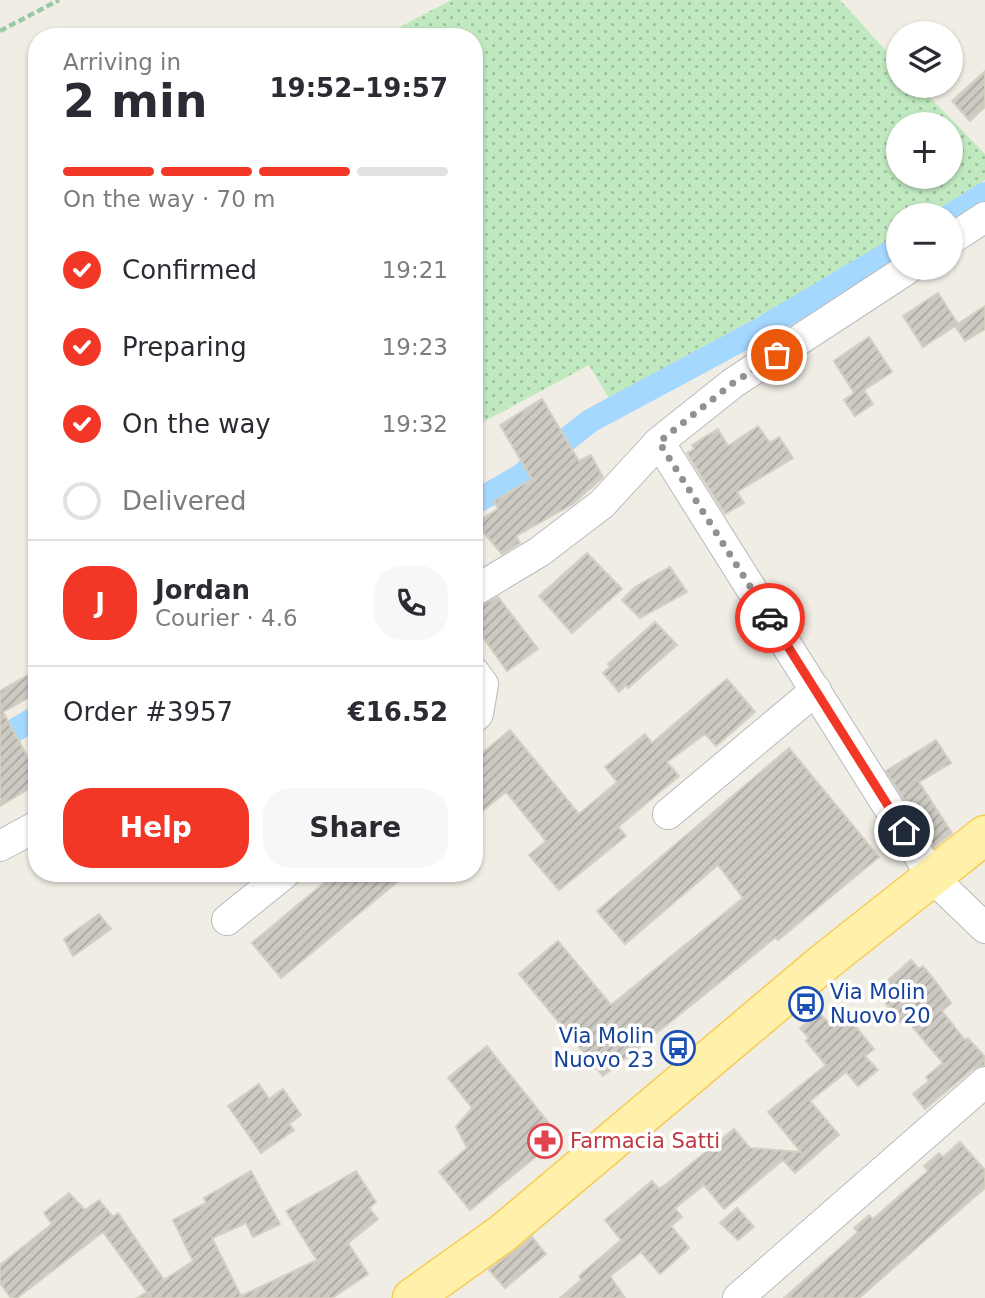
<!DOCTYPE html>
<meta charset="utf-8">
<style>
body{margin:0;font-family:"DejaVu Sans",sans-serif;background:#f7f7f7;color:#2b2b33;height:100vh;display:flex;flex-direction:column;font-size:26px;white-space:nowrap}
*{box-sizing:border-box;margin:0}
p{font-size:23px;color:#7c7c81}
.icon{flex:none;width:38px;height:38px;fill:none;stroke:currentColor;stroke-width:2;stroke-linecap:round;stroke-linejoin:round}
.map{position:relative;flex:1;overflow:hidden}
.panel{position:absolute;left:28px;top:28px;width:455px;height:854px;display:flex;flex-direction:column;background:#fff;border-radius:28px;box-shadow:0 2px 5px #0004}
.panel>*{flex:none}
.controls{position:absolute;left:886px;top:21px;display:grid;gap:14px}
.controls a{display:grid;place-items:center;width:77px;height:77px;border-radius:50%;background:#fff;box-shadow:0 2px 5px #0004;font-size:35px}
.pin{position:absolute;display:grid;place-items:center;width:60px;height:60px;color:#fff;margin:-30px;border:4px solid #fff;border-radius:50%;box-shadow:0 2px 7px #0007}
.courier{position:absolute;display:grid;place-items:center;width:70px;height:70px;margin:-35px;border:5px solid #f33727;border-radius:50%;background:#fff;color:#222;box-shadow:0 2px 9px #0007}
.head em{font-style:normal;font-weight:700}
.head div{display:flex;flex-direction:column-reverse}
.head{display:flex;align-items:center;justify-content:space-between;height:119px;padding:0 35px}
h1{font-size:46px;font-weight:700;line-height:52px}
.bar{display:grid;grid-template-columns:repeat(4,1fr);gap:10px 7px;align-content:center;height:84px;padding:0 35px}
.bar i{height:9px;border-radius:5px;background:#e1e1e2}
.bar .on{background:#f33727}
.bar p{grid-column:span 4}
.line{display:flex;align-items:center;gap:18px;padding:0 35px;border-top:2px solid #e1e1e2}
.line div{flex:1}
.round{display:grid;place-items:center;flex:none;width:74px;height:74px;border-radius:28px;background:#f7f7f7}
ol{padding:0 35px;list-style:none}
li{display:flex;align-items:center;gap:21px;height:77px}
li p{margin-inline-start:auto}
li .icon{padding:7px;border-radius:50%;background:#f33727;color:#fff;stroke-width:4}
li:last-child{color:#7c7c81}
li i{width:38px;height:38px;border:4px solid #e1e1e2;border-radius:50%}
.primary-button{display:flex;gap:14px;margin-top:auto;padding:14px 35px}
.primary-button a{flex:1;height:80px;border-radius:28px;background:#f33727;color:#fff;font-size:28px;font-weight:700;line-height:80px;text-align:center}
.primary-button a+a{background:#f7f7f7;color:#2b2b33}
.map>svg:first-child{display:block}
.grass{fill:url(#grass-dots);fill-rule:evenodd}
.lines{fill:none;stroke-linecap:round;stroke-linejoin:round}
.canal{stroke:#a5d8ff;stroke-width:24}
.building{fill:url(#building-hatch);stroke:#d5cfc2;stroke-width:2}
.minor-casing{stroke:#b7babf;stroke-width:32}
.major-casing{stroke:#f9cb54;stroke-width:41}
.path{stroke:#98caa6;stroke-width:4.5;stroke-dasharray:7 3.5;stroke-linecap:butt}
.minor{stroke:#fff;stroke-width:30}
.major{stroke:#fff1aa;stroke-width:38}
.done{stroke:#909292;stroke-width:7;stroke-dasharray:0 12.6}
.route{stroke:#f33727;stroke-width:9}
.labels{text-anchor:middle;stroke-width:7;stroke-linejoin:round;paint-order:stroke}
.transit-label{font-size:21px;fill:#164399;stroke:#fff;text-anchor:start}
.health-label{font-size:21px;fill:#be3a42;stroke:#fff;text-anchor:start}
</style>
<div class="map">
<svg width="985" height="1298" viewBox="0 0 985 1298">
<defs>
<pattern id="grass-dots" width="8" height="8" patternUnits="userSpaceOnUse" patternTransform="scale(1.75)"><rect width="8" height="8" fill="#c0e9c0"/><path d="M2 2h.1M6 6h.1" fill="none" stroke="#9fc0a0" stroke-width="1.8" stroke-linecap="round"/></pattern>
<pattern id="building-hatch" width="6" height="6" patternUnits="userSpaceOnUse" patternTransform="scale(1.75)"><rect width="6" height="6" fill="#cdcac3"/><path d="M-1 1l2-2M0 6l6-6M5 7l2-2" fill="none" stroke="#aaa7a2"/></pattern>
</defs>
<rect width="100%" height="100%" fill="#f0ede5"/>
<path class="grass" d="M451 0H840L898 64V86H919L985 154V180L931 215H898V236L830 278 609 398 589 365 474 427V37H381ZM898 124H950V177H898Z"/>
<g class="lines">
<path class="canal" d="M950 216 985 194
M474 503 519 477 590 421 763 328 898 248
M0 739 37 717"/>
</g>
<path class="building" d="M985 71V107L970 121 952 101Z
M938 293 958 324 923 347 903 316Z
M985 306V329L965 341 955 326Z
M869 337 892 372 864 390 873 404 855 416 844 400 854 393 834 361Z
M542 399 579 461 591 455 603 477 573 504 516 536 520 543 502 554 475 523 498 509 494 501 532 479 500 425Z
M758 426 770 443 779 437 793 458 737 492 744 503 725 514 687 453 694 449 692 445 718 429 728 446Z
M587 553 622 589 572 633 539 596Z
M670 567 687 592 640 618 622 600 635 587Z
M498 597 538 649 507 671 474 625V608Z
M655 622 677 645 628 688 626 685 619 692 603 673 610 667 608 664Z
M37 670V693L3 712 31 763 37 760V784L0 806V691Z
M727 679 755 712 716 746 705 734 667 762 679 776 618 827 626 836 559 890 529 855 546 841 506 792 474 818V760L510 730 579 814 617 782 605 767 645 734 652 743Z
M936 740 951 763 919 782 952 833 934 847 886 771Z
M789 748 879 857 778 940 776 937 603 1076 519 974 558 941 611 1005 743 898 718 865 625 944 597 911Z
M336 873H408L281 978 252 943Z
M99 914 111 929 73 956 64 939Z
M911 960 919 969 923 966 939 986 951 1003 942 1011 965 1040 968 1038 985 1057V1065L973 1069 925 1109 913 1094 929 1081 926 1077 943 1063 905 1018 900 1022 876 991Z
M842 1010 874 1049 865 1056 878 1070 858 1086 846 1072 810 1101 839 1135 795 1173 783 1160 724 1209 704 1185 675 1208 682 1217 671 1226 689 1248 660 1274 641 1252 610 1276 625 1298H560L581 1280 579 1276 621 1240 605 1220 652 1181 659 1189 669 1182 734 1129 750 1148 801 1152 768 1112 826 1065 806 1041 809 1038 800 1028 819 1013 828 1022Z
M487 1046 560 1137 470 1210 439 1172 467 1148 456 1127 472 1108 448 1078Z
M259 1084 269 1099 283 1089 301 1115 289 1124 294 1130 261 1153 228 1106Z
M960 1142 985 1170V1188L859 1298H784L858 1232 854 1228 869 1215 873 1219 928 1171 924 1166 939 1153 943 1157Z
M251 1171 280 1224 253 1237 246 1223 212 1238 241 1296 317 1260 286 1211 356 1171 376 1202 369 1208 378 1219 348 1243 368 1274 332 1298H137L147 1292 103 1232 17 1298H11L0 1283V1265L52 1224 44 1213 69 1193 85 1210 99 1200 113 1217 118 1213 164 1280 193 1261 173 1220 206 1203 204 1198Z
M737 1208 754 1227 738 1240 720 1223Z
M532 1237 546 1254 505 1288 489 1270Z"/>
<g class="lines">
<g class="minor-casing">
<path id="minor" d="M950 240 985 217
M659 442 933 878 985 928
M474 591 539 552 602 504 659 442 733 383 909 268
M474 672 483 684 478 714 474 718
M668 814 816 690
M0 846 37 826
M227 920 285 873
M738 1298 985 1082"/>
</g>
<g class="major-casing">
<path id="major" d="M412 1298 503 1233 822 964 985 835"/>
</g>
<path class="path" d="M0 31 59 0"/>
<use href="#minor" class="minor"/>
<use href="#major" class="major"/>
</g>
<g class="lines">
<path class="done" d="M770 618 659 442 733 383 777 355"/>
<path class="route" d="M770 618 904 831"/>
</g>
<defs>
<g id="bus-ring" transform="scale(1.75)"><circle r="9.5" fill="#fff" stroke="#1a4fb4" stroke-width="1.5"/><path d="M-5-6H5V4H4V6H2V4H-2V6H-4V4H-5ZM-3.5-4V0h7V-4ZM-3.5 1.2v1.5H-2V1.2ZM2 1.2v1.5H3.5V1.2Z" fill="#1a4fb4"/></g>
<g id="pharmacy-ring" transform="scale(1.75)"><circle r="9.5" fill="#fff" stroke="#e0444e" stroke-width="1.5"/><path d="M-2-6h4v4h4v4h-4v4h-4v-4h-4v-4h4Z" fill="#e0444e"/></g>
</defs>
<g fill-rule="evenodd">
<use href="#bus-ring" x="806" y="1004"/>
<use href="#bus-ring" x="678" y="1048"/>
<use href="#pharmacy-ring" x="545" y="1141"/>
</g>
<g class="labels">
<g class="transit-label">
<text x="830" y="999">Via Molin<tspan x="830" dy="24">Nuovo 20</tspan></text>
<text x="654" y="1043" text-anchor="end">Via Molin<tspan x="654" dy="24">Nuovo 23</tspan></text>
</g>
<g class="health-label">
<text x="570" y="1148">Farmacia Satti</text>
</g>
</g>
</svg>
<div class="controls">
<a><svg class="icon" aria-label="layers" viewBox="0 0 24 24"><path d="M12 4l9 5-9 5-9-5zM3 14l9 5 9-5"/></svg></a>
<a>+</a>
<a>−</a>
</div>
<div class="pin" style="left:777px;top:355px;background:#ea580c"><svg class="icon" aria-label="bag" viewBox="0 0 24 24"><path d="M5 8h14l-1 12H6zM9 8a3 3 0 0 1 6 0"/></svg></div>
<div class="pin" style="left:904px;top:831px;background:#1f2937"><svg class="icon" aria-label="home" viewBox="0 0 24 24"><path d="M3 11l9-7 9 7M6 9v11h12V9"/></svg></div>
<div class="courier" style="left:770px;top:618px"><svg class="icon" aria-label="car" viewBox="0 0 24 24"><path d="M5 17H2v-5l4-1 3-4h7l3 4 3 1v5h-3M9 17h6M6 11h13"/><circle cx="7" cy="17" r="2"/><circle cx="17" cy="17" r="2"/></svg></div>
<section class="panel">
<div class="head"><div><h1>2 min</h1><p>Arriving in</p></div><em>19:52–19:57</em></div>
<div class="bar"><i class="on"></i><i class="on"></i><i class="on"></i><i></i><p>On the way · 70 m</p></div>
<ol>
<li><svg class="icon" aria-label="check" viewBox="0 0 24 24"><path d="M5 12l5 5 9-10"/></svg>Confirmed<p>19:21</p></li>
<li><svg class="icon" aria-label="check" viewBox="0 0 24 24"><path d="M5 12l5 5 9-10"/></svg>Preparing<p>19:23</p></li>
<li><svg class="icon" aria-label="check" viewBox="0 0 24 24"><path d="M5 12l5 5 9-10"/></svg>On the way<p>19:32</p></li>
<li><i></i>Delivered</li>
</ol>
<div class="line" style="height:126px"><b class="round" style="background:#f33727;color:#fff">J</b><div><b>Jordan</b><p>Courier · 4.6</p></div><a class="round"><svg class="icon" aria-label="phone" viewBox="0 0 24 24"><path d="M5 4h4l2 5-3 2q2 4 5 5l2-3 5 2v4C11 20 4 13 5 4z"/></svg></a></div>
<div class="line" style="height:91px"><div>Order #3957</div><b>€16.52</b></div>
<div class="primary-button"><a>Help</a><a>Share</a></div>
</section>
</div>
